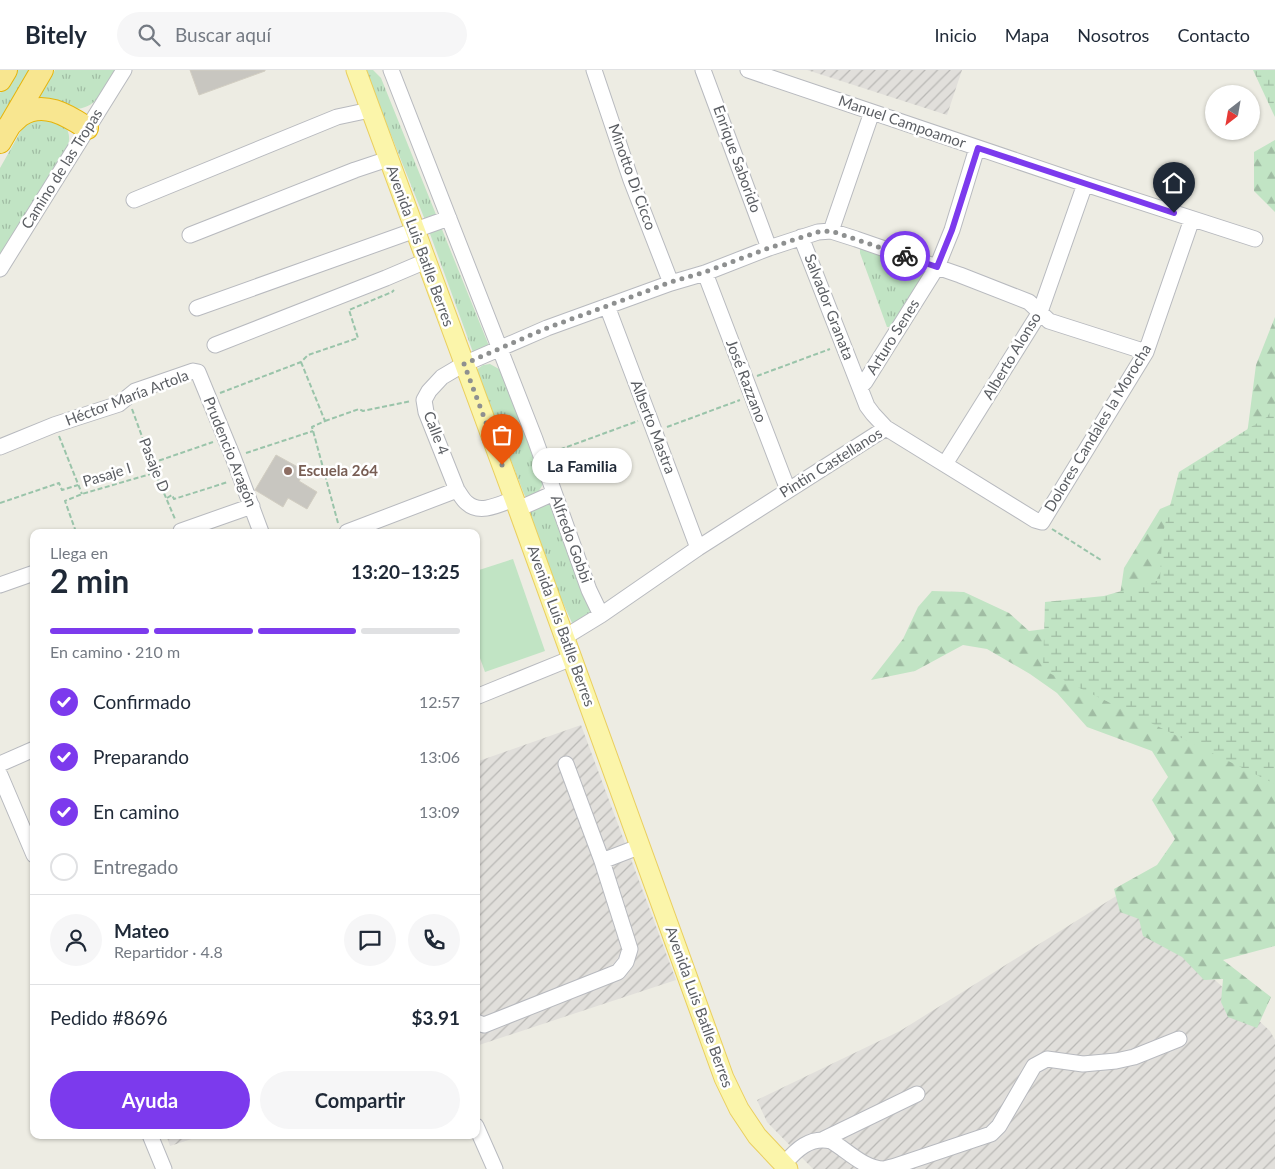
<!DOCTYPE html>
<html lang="es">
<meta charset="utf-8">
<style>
body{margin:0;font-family:Lato,sans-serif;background:#f6f6f7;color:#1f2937;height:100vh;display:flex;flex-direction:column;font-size:19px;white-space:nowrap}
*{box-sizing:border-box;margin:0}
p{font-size:16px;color:#747a83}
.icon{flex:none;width:28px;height:28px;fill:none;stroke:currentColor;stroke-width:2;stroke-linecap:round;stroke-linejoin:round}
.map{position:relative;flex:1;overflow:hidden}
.details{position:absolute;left:30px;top:459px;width:450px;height:610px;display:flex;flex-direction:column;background:#fff;border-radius:10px;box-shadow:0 1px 4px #0004}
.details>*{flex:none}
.needle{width:32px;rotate:211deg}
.fabs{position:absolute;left:1205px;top:15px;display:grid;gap:10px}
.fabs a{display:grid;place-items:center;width:55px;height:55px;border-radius:50%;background:#fff;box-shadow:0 1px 4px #0004;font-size:25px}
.pin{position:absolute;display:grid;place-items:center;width:42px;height:42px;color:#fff;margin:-51px -21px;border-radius:50% 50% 50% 0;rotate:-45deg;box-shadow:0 0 5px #0007}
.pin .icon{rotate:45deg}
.courier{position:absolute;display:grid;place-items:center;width:50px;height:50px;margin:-25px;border:4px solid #7c3aed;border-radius:50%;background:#fff;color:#222;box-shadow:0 1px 6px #0007}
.bubble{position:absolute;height:35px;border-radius:18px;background:#fff;box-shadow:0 1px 4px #0004;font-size:16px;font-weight:700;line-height:35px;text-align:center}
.overview em{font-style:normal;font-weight:700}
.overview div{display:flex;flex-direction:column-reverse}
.overview{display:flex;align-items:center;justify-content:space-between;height:85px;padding:0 20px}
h1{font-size:32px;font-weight:700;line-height:38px}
.bar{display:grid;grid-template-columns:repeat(4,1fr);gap:8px 5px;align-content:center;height:60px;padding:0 20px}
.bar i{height:6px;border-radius:4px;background:#e0e1e3}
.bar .selected{background:#7c3aed}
.bar p{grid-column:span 4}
.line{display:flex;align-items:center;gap:12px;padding:0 20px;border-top:1px solid #e0e1e3}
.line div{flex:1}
.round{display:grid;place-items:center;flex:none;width:52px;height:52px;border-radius:26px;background:#f6f6f7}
ol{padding:0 20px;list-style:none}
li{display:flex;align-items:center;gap:15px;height:55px}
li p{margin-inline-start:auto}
li .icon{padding:5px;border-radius:50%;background:#7c3aed;color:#fff;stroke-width:4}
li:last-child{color:#747a83}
li i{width:28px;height:28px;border:2px solid #e0e1e3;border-radius:50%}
.button{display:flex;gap:10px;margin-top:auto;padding:10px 20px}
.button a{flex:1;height:58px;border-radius:30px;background:#7c3aed;color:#fff;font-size:20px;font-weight:700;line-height:58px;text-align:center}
.button a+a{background:#f6f6f7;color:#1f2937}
header{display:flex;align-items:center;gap:30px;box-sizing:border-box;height:70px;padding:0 25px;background:#fff;border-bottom:1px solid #e0e1e3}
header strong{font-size:24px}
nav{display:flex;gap:28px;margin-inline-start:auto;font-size:18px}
.search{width:350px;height:45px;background:#f6f6f7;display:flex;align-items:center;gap:12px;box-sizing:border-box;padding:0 18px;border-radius:28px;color:#747a83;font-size:19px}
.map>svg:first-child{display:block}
.industrial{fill:url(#industrial-furrows)}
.grass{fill:url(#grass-tufts)}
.forest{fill:url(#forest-firs)}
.wetland{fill:url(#wetland-marsh)}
.pitch{fill:#c1e4c4}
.building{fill:#c8c6c0;stroke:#d2cec2}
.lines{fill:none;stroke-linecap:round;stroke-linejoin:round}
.minor-casing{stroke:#b8babf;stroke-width:17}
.major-casing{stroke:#eacf5f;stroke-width:21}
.highway-casing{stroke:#e6b40b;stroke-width:24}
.path{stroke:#9ac4aa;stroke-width:2;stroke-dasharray:5 2.5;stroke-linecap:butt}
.minor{stroke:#fff;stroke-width:15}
.major{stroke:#fbf5aa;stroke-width:19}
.highway{stroke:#f8e690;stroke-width:22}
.done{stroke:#8e9090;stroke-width:5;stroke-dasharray:0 9}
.route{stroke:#7c3aed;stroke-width:6}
.education-dot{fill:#8d6e63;stroke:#fff;stroke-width:2}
.labels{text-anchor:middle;stroke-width:5;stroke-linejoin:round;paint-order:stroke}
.street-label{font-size:15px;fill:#5b5e63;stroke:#fff}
.education-label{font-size:15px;font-weight:bold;fill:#785e54;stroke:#fff;text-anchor:start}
</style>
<header>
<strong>Bitely</strong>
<div class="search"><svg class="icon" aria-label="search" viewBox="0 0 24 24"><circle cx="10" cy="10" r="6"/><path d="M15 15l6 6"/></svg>Buscar aquí</div>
<nav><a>Inicio</a><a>Mapa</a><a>Nosotros</a><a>Contacto</a></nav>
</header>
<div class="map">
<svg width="1275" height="1099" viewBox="0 0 1275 1099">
<defs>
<pattern id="industrial-furrows" width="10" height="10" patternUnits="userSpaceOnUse" patternTransform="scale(1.25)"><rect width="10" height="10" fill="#e1dfdb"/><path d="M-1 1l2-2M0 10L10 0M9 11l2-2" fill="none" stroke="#b9b8b5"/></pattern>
<pattern id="grass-tufts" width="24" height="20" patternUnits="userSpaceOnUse" patternTransform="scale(1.25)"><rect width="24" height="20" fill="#c1e4c4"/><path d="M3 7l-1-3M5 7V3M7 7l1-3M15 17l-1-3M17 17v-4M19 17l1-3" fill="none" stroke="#a0bca3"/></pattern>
<pattern id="forest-firs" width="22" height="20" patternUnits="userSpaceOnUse" patternTransform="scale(1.25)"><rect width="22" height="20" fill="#c1e4c4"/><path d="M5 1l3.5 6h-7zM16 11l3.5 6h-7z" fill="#a0bca3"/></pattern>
<pattern id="wetland-marsh" width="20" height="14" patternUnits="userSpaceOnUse" patternTransform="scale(1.25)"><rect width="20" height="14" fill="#c1e4c4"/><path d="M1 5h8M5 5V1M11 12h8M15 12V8" fill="none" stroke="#a0bca3"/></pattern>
</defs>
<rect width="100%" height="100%" fill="#edece3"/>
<path class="industrial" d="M807 0H962L947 45Z
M581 655 676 910 476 976V692Z
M1121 823 1270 961 1275 970V1099H813L767 1052 757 1030 900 961Z
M166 1065H204L170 1076Z"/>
<path class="grass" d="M14 0H35L0 60V23Z
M55 0H115C110 9 103 23 96 30 81 46 54 37 35 34Z
M365 0H373L381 8 489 276 474 285 425 150Z
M31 47 65 54C71 67 70 71 65 83L0 186V98L26 52Z
M863 178 926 200 890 257H887L860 183V179Z
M490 294 499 299 506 305 545 410C541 418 536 428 527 429L524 424 476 300 483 295Z
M544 433 554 435 593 540 591 544 573 555 548 500 530 443 532 439Z"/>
<path class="forest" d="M1275 70V142L1254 121V82Z
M1275 247V446L1245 380 1256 295Z
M1198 423 1275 468V876L1223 890 1271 927 1257 958 1228 947 1221 932 1223 909 1204 910 1182 887 1143 866 1139 849 1120 842 1114 819 1157 795 1175 769 1152 730 1168 707 1152 681 1087 657 1057 623 1030 604 987 579 963 575 915 601 871 610 903 569 918 537 932 521 964 522 1009 543 1029 561 1101 552 1118 539 1124 498 1160 439Z"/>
<path class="wetland" d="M1253 0H1275V47L1273 43Z
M1275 335V714L1043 600 1045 532 1104 526 1160 510 1162 466 1179 402 1267 347Z"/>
<path class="pitch" d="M513 489 545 581 485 602 476 577V501Z"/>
<path class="building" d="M190 0H265V1L199 25Z
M276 385 305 401 299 411 317 422 307 439 288 428 283 437 255 420Z"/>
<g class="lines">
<g class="minor-casing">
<path id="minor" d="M391 0 535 369 589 520 601 545
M594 0 631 110 671 213
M703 0 769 178
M748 0 1085 114 1255 169
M134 130 337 47 370 40
M831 161 872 42
M190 165 355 100 388 89
M801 167 867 336 873 344 886 358
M0 199 124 0
M705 203 788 420
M607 236 649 347 698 478
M197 238 449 148
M215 275 386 208 426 191
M860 317 865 312 937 197 952 160 977 78
M0 377 54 355 119 334 135 321 193 301 198 302 233 387 261 462
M945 394 1040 242 1085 114
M457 420 426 342 424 330 429 321 442 307 464 294 547 258 671 213 705 203 769 178 818 162 831 161 856 169 960 205 1029 232 1049 251 1146 282
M518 439 554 423
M181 462V461L252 436
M347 462 457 420C460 424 463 430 467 433 480 445 500 434 514 429
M0 515 34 503
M565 567 601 545 698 478 886 358 1035 450 1042 452 1146 282 1192 149
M476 627 572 588
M0 694 34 679
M0 705 34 785
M602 791 641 776
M476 952 484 955 618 902 626 892 630 879 602 791 566 694
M476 1056 495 1099
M150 1065 164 1099
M824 1069 917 1024
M784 1094C796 1080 810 1066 831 1071 847 1080 864 1099 884 1099 887 1098 892 1097 895 1096L991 1064 999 1056 1034 996 1047 989 1083 994 1116 991 1134 987 1179 969"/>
</g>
<g class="major-casing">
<path id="major" d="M356 0 518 439 724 1008 739 1039 757 1066 788 1099"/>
</g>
<g class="highway-casing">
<path id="highway" d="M0 10 6 0
M9 56C13 52 17 48 21 45 44 30 68 46 87 58
M0 72 42 0"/>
</g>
<path class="path" d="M301 292 325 351 312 357 338 453
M757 306 830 279
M220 323 301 292 308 285 358 268 349 240 392 222 394 220
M132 339 155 402 175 449
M325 351 359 339 363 341 411 331
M667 357 740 330
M59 366 82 424
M553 382 638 351
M246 383 313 361
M152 393 213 372
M167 428 172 425 174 429 228 412
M0 433 59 413 62 420 78 415
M1052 459 1101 490
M76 462 65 431 82 424 154 403"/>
<use href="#minor" class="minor"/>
<use href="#major" class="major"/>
<use href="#highway" class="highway"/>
</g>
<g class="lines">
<path class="done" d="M502 395 464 294 547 258 607 236 671 212 705 202 769 178 818 162 831 161 905 186"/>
<path class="route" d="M905 186 937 197 952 160 978 78 1174 143"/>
</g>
<circle class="education-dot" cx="288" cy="401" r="5"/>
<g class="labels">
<g class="street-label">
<text transform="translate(902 52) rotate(19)" y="5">Manuel Campoamor</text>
<text transform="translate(737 89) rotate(70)" y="5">Enrique Saborido</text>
<text transform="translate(62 99) rotate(-58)" y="5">Camino de las Tropas</text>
<text transform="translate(632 107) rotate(70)" y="5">Minotto Di Cicco</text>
<text transform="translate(420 176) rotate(70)" y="5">Avenida Luis Batlle Berres</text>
<text transform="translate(829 237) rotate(69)" y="5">Salvador Granata</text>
<text transform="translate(893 267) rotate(-58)" y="5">Arturo Senes</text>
<text transform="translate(1012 286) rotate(-59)" y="5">Alberto Alonso</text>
<text transform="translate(746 311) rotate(69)" y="5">José Razzano</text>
<text transform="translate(127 328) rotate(-21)" y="5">Héctor María Artola</text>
<text transform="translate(653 357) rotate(69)" y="5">Alberto Mastra</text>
<text transform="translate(1098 358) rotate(-59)" y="5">Dolores Candales la Morocha</text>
<text transform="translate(436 363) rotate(69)" y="5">Calle 4</text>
<text transform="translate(230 382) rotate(68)" y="5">Prudencio Aragón</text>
<text transform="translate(831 393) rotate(-32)" y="5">Pintin Castellanos</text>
<text transform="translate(154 395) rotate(68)" y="5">Pasaje D</text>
<text transform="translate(107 405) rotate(-17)" y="5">Pasaje I</text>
<text transform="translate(571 469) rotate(70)" y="5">Alfredo Gobbi</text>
<text transform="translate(561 556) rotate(70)" y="5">Avenida Luis Batlle Berres</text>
<text transform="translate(699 937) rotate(70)" y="5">Avenida Luis Batlle Berres</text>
</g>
<g class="education-label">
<text x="298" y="406">Escuela 264</text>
</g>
</g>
</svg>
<div class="fabs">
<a><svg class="needle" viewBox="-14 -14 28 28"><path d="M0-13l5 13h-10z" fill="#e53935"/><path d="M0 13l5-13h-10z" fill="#747a83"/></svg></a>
</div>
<div class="pin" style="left:502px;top:395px;background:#ea580c"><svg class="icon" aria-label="bag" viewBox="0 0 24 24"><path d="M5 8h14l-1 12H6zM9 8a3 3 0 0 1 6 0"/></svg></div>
<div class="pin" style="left:1174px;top:143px;background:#1f2937"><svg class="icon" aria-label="home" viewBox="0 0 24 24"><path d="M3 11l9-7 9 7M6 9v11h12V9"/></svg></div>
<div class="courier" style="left:905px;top:186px"><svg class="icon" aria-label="bike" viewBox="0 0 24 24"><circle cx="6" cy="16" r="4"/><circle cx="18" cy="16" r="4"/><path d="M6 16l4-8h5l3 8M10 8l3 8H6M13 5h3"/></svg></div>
<div class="bubble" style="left:532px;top:378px;width:100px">La Familia</div>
<section class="details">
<div class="overview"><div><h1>2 min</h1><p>Llega en</p></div><em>13:20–13:25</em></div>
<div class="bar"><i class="selected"></i><i class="selected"></i><i class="selected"></i><i></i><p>En camino · 210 m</p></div>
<ol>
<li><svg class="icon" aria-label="check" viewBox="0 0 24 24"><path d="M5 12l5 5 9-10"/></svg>Confirmado<p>12:57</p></li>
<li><svg class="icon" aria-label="check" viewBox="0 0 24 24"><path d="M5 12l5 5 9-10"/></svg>Preparando<p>13:06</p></li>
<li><svg class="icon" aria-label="check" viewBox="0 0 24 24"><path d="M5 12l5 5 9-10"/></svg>En camino<p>13:09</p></li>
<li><i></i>Entregado</li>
</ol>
<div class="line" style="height:90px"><a class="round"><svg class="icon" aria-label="person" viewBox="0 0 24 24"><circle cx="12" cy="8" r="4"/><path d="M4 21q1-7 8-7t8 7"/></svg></a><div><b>Mateo</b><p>Repartidor · 4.8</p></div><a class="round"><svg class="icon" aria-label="chat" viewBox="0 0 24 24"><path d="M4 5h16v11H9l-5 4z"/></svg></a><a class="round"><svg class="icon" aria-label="phone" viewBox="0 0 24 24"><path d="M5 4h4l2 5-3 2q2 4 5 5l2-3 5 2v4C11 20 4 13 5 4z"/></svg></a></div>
<div class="line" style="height:65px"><div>Pedido #8696</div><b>$3.91</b></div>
<div class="button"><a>Ayuda</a><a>Compartir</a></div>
</section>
</div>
